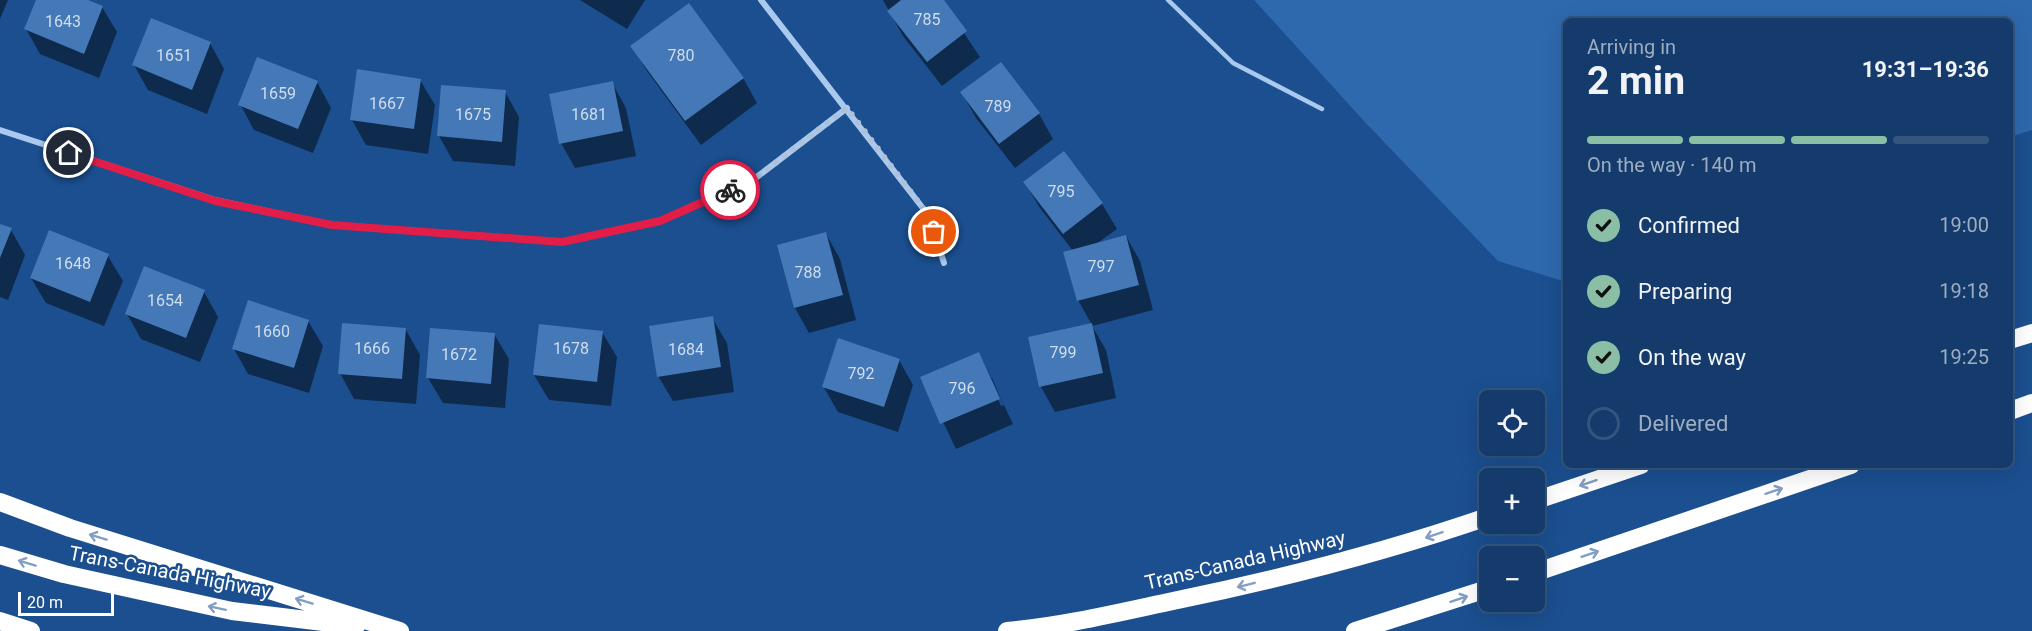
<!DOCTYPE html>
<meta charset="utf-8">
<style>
body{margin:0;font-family:Roboto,sans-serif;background:#214673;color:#f1f3f6;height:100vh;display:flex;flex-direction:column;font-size:22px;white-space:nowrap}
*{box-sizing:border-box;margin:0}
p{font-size:20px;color:#9dadc1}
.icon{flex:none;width:33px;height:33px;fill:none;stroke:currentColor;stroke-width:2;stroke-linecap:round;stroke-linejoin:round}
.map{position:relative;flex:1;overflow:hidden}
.drawer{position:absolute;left:1563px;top:18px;width:450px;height:450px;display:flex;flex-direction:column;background:#143b6b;border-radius:9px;box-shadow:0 6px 24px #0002,0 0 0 2px #33557e}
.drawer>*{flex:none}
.controls{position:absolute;left:1479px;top:390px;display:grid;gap:12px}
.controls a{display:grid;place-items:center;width:66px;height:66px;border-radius:9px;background:#143b6b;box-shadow:0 6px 24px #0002,0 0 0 2px #33557e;font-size:30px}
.scale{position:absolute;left:18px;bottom:15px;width:96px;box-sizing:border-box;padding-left:6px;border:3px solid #fff;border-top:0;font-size:16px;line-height:21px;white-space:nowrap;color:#fff;-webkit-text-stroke:4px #1b4f8f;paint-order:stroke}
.pin{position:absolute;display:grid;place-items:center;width:51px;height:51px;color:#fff;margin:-26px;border:3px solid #fff;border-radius:50%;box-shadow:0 2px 6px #0007}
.courier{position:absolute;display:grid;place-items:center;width:60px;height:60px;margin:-30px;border:4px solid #e11d48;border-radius:50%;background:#fff;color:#222;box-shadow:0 2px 8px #0007}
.head em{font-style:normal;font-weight:700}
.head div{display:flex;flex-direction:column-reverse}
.head{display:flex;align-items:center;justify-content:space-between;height:102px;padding:0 24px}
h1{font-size:39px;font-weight:700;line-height:45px}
.bar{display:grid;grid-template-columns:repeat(4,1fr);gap:9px 6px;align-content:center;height:72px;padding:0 24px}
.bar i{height:8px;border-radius:4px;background:#33557e}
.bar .on{background:#8abfa5}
.bar p{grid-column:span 4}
ol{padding:0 24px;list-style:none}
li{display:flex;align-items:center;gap:18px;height:66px}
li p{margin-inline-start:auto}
li .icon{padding:6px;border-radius:50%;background:#8abfa5;color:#111;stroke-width:4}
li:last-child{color:#9dadc1}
li i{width:33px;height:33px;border:3px solid #33557e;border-radius:50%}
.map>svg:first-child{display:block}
.green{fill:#2e69ad}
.shadow{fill:#0007;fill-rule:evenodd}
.building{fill:#4478b7}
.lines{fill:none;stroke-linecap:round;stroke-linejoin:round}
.service{stroke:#a9c9ee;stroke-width:4.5}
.minor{stroke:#a9c9ee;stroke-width:6}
.motorway{stroke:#fff;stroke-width:18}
.oneway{stroke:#829ec1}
.done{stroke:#afc1d8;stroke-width:6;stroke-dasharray:0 10.8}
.route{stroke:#e11d48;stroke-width:8}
.labels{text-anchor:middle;stroke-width:5;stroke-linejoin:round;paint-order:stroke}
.number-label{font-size:16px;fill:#d0dded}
.street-label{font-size:20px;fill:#fff;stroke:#1b4f8f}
</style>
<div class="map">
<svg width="2032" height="631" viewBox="0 0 2032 631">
<rect width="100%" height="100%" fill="#1b4f8f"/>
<path class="green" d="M1254 0H2032V130L2010 137V21H1566V282L1498 261 1363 120Z"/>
<path class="shadow" d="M0 0H8L0 19Z
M37 0H84L102 7 117 32 99 78 40 54 26 29Z
M580 0H645L627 29Z
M883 0H942L980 57 942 86 903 36Z
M210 43 224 69 207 114 148 90 134 65Z
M632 46 743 78 757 103 701 145 647 71Z
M420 80 435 105 428 154 366 145 352 120Z
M317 82 331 108 313 153 254 130 240 104Z
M612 83 626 108 636 156 575 168 561 143Z
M505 92 519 117 515 166 453 161 439 136Z
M962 93 1039 114 1053 139 1015 168 976 118Z
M1025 183 1102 204 1117 229 1096 244 1126 236 1140 261 1153 310 1092 326 1106 350 1116 398 1055 412 1041 387 1092 325 1078 300 1073 251 1040 208Z
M0 225 11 230 25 255 8 300 0 297Z
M826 234 840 259 856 320 809 333 795 308Z
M108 256 123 281 104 326 46 303 31 278Z
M204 292 218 317 200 362 141 339 127 314Z
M712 318 727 343 734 392 673 401 658 376Z
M308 321 323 346 309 393 248 374 234 349Z
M406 330 420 355 416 404 354 399 340 373Z
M602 332 617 357 611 406 549 400 534 375Z
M494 334 509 359 505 408 443 403 428 378Z
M979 353 1013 424 956 449 922 378ZM989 378H992L1004 405 1001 406Z
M899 360 913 385 898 432 838 412 823 386Z"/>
<path class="building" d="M36 0H88L103 6 84 54 24 29Z
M901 0H944L967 31 927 62 887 11Z
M689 3 744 78 685 121 630 46Z
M151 18 211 42 192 90 132 65Z
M257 57 318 81 298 129 238 105Z
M1001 62 1040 113 999 144 960 92Z
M357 69 421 79 414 129 350 120Z
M613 81 623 131 559 144 549 94Z
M441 85 506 90 502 142 437 136Z
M1064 151 1103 203 1063 234 1023 182Z
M0 224 12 228 0 258Z
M49 230 109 254 90 302 30 278Z
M826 232 843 295 794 308 777 245Z
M1126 235 1139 285 1077 301 1063 252Z
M144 266 205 290 186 338 125 314Z
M248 300 309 320 294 368 232 349Z
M713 316 721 367 657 377 649 326Z
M342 323 406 328 402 379 338 374Z
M1092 323 1103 373 1039 387 1028 337Z
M539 324 603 331 597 382 533 375Z
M430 328 495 333 491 384 426 378Z
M838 338 900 359 884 407 822 387Z
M979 352 1000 399 940 424 920 377Z"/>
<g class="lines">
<path class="service" d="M1168 0 1233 63 1322 109"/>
<path class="minor" d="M761 0 929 216 944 263
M0 130 215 200 332 225 562 242 660 221 753 180 847 108"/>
<path class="motorway" d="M2010 340 2032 333
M2010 411 2032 403
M1534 501 1641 465
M0 502 70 528 400 631
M0 555 64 574 232 611 356 626
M1534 573 1851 465
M0 621 31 631
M1007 631C1063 626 1117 613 1173 601 1280 579 1386 552 1490 516
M1355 631 1490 588"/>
</g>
<defs><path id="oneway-shaft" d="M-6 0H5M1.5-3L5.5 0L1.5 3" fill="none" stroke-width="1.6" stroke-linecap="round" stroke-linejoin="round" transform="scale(1.5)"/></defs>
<g class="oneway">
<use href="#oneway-shaft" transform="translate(1588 483) rotate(161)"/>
<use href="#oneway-shaft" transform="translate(1774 491) rotate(-19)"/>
<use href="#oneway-shaft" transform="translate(1434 535) rotate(161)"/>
<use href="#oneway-shaft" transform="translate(98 537) rotate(-163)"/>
<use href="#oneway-shaft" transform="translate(1590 554) rotate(-19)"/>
<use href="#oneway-shaft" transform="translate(27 563) rotate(-163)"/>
<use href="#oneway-shaft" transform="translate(1246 585) rotate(166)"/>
<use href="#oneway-shaft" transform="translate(1459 599) rotate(-19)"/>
<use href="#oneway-shaft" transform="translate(304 601) rotate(-163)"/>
<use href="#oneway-shaft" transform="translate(217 608) rotate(-168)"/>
</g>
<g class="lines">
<path class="done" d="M730 190 753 180 847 108 929 216 934 232"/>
<path class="route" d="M69 153 215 201 332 225 562 242 660 221 730 190"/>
</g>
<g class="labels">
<g class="number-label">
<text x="927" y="25">785</text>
<text x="63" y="27">1643</text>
<text x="174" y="61">1651</text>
<text x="681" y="61">780</text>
<text x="278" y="99">1659</text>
<text x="387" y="109">1667</text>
<text x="998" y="112">789</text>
<text x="473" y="120">1675</text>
<text x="589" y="120">1681</text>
<text x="1061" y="197">795</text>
<text x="73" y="269">1648</text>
<text x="1101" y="272">797</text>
<text x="808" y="278">788</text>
<text x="165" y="306">1654</text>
<text x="272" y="337">1660</text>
<text x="372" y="354">1666</text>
<text x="571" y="354">1678</text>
<text x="686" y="355">1684</text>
<text x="1063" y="358">799</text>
<text x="459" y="360">1672</text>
<text x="861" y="379">792</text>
<text x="962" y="394">796</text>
</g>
<g class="street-label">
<text transform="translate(1245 560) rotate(-13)" y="7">Trans-Canada Highway</text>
<text transform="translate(170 572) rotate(11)" y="7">Trans-Canada Highway</text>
</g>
</g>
</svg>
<div class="controls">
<a><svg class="icon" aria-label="locate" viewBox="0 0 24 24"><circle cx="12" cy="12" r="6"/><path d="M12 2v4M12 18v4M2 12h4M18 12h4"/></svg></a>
<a>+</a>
<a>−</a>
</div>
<div class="scale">20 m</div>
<div class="pin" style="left:934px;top:232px;background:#ea580c"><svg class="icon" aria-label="bag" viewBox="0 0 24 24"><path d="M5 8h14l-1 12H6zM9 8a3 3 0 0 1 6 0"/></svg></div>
<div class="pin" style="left:69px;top:153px;background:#1f2937"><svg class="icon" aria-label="home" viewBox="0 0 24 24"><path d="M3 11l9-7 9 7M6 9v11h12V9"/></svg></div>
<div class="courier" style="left:730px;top:190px"><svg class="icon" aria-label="bike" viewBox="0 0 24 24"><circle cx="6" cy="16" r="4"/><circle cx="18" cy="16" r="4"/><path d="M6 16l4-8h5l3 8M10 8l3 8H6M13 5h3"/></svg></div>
<section class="drawer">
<div class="head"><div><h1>2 min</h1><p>Arriving in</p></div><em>19:31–19:36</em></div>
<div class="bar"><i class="on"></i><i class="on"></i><i class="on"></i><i></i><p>On the way · 140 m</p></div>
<ol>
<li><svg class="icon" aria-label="check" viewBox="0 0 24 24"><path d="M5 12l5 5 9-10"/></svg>Confirmed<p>19:00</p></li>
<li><svg class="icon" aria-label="check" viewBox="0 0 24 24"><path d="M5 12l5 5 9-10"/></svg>Preparing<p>19:18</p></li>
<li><svg class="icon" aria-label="check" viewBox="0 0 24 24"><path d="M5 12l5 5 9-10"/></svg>On the way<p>19:25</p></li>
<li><i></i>Delivered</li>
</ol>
</section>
</div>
